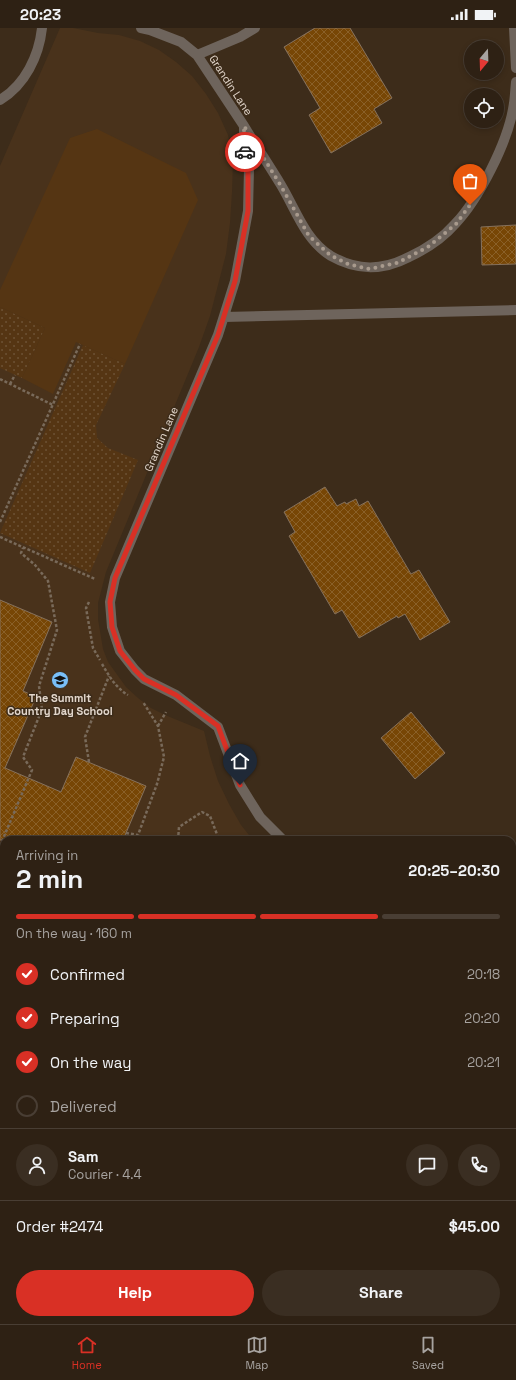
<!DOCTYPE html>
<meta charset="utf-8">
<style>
body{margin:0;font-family:"Space Grotesk",sans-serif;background:#3a2e22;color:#f1f3f6;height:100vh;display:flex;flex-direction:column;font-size:15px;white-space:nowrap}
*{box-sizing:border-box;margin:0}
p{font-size:13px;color:#a7a3a0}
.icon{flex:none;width:22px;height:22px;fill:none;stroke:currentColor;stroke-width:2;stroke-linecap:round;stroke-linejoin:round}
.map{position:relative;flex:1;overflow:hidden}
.sheet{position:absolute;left:0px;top:808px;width:516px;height:488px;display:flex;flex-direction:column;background:#2e2114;border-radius:12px 12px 0 0;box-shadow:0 2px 6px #0003,0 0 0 1px #493e34}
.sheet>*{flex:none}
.needle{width:26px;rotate:199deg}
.controls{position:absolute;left:464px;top:12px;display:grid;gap:8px}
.controls a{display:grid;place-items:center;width:40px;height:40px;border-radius:50%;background:#2e2114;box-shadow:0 2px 6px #0003,0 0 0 1px #493e34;font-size:20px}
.pin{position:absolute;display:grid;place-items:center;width:34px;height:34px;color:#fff;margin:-41px -17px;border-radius:50% 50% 50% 0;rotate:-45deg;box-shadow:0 0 4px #0007}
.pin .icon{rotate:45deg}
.courier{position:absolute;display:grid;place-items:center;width:40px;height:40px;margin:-20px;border:3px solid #d93025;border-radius:50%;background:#fff;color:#222;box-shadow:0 1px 5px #0007}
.overview em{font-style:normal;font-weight:600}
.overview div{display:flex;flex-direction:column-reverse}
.overview{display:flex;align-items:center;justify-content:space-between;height:68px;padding:0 16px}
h1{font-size:26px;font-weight:600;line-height:30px}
.bar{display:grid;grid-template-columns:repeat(4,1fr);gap:6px 4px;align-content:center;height:48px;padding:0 16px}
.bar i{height:5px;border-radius:3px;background:#493e34}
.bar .active{background:#d93025}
.bar p{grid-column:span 4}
.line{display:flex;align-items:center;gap:10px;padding:0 16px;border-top:1px solid #493e34}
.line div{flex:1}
.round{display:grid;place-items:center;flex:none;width:42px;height:42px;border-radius:21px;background:#3a2e22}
ol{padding:0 16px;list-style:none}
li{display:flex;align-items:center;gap:12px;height:44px}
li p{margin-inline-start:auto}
li .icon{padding:4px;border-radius:50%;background:#d93025;color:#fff;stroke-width:4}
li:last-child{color:#a7a3a0}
li i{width:22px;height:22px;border:2px solid #493e34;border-radius:50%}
.cta{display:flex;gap:8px;margin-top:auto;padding:8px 16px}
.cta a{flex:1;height:46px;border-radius:24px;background:#d93025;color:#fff;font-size:16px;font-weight:600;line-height:46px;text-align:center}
.cta a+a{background:#3a2e22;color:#f1f3f6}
.status{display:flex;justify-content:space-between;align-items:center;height:28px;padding:0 20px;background:#2e2114;direction:ltr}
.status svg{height:11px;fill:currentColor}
.tabs{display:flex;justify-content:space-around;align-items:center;height:56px;border-top:1px solid #493e34;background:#2e2114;font-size:11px;color:#a7a3a0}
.tabs a{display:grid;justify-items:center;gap:2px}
.tabs .active{color:#d93025}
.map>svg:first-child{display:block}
.built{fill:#49321b}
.grass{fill:url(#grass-dots)}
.pitch{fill:#553513}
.building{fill:url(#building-cross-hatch);stroke:#85715d}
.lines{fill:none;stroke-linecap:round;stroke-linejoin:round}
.path{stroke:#796a5a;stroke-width:2.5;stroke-dasharray:3 2;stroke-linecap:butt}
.minor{stroke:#6e645c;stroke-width:10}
.done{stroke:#a89a8d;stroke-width:4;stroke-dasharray:0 7.2}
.route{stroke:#d93025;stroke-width:5}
.labels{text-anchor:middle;stroke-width:3;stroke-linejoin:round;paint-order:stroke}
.street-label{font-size:11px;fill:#e2d6cb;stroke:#3d2c1a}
.poi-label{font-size:11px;font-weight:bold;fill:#e2d6cb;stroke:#3d2c1a}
</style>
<div class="status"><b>20:23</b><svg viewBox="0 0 49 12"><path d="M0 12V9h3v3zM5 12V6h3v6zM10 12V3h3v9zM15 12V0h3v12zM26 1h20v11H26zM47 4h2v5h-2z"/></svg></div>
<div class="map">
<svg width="516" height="1296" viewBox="0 0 516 1296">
<defs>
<pattern id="grass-dots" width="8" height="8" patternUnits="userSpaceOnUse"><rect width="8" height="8" fill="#553513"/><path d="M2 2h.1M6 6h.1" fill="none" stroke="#6d5234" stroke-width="1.8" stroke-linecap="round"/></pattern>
<pattern id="building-cross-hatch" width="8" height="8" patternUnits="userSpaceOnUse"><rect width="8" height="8" fill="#774605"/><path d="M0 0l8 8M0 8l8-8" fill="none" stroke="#8a6028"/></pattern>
</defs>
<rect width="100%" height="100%" fill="#3d2c1a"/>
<path class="built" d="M60 0H73L98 5 119 7 140 13 159 22 176 34 192 48 206 66 218 85 228 107 231 121 233 134 232 164 230 195 226 226 210 288 199 319 106 544 98 575V591L103 621 108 634 126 659 138 670 151 680 165 687 204 703 210 728 218 753 229 776 241 797 253 812H4V1292H337V1296H0V138Z"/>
<path class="grass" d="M0 279 45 300 22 350 0 340Z
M83 317 125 336 96 397 97 410 108 420 138 432 90 545 0 505Z
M139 1292H295V1296H138Z"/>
<path class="pitch" d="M97 101 186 145 198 172 125 336 76 314 53 366 22 350 45 300 0 279V262L70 110Z"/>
<path class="building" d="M315 0H350L392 70 374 81 382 95 331 125 309 87 320 80 284 19Z
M516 197V236L482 237 481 199Z
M325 459 337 478 345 474 346 476 356 471 359 478 368 473 411 546 419 542 450 594 420 612 405 586 398 590 397 588 359 610 342 582 335 586 289 508 295 504 284 484Z
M0 572 52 594 23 663 36 669 5 740 61 764 76 729 146 758 123 812H0Z
M411 684 445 725 415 751 381 710Z"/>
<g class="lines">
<path class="path" d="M0 351 53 377
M10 356 15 347
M0 494 80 316
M0 509 95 551
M89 574 86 580 93 620 100 632
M102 636C109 648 116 660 128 667
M158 698 166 684
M89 734 85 709 109 648
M126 805 138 807 157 756 164 729 158 698 143 674
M178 812 179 799 202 784 210 788 218 809V812
M0 818 32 742 23 729 42 681 39 658 57 602 48 553 35 537 21 525 23 520
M0 988 4 989
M512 1003H516
M40 1292 48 1296"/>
<path class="minor" d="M141 0 150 2 181 14 197 27 244 98V114L249 141 248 183 235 253 218 307 115 550 110 574 112 599 120 623 135 642 144 651 176 667 218 699 240 757 260 789 283 812
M514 0 516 40
M197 27 240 9 255 0
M0 72C25 57 39 28 42 0
M244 98C256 118 269 137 281 157 296 182 305 212 331 228 357 243 382 243 409 229 426 221 442 211 455 196 479 171 507 115 513 81 515 72 515 63 516 54
M224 289 516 282
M512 896 516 897
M512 1205 516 1196
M89 1292V1296
M483 1296 485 1292"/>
</g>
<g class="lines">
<path class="done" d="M245 124 244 114V98L281 158 309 208 330 227 348 236 369 241 397 235 428 219 456 196 470 177"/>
<path class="route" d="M240 757 218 698 176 667 144 651 135 642 120 623 112 599 110 574 115 550 218 307 235 253 248 183V141L245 124"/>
</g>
<defs>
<g id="school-disc" transform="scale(0.9)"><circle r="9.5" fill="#79bff8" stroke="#3d2c1a"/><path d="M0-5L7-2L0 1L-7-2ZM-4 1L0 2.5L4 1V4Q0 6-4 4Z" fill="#111"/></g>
</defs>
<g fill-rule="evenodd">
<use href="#school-disc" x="60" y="652"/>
</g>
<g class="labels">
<g class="street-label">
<text transform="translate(231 57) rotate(57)" y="4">Grandin Lane</text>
<text transform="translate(161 411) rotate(-67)" y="4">Grandin Lane</text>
</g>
<g class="poi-label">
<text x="60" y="674">The Summit<tspan x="60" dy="13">Country Day School</tspan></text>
</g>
</g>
</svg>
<div class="controls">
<a><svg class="needle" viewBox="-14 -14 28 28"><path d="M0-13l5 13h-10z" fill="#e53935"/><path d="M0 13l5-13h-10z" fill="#a7a3a0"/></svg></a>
<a><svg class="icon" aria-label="locate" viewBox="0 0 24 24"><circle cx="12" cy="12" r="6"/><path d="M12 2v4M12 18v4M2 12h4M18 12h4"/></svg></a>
</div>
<div class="pin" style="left:470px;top:177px;background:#ea580c"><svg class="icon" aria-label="bag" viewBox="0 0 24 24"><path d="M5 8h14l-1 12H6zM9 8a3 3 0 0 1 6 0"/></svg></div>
<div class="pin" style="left:240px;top:757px;background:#1f2937"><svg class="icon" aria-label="home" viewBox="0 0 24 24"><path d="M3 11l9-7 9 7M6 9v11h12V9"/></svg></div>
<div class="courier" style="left:245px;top:124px"><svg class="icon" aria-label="car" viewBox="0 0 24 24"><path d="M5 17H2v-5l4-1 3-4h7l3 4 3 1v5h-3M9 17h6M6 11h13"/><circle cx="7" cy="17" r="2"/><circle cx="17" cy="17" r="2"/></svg></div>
<section class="sheet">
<div class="overview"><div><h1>2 min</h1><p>Arriving in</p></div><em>20:25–20:30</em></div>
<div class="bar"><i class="active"></i><i class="active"></i><i class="active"></i><i></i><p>On the way · 160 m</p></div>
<ol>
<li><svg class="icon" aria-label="check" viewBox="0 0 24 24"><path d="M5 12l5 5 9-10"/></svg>Confirmed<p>20:18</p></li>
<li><svg class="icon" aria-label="check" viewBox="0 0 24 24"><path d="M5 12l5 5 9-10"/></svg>Preparing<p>20:20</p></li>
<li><svg class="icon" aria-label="check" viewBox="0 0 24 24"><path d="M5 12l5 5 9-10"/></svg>On the way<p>20:21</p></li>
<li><i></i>Delivered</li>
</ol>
<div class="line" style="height:72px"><a class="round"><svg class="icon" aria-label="person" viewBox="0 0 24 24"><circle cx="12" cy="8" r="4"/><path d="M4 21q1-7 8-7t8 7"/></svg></a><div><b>Sam</b><p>Courier · 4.4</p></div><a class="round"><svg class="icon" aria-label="chat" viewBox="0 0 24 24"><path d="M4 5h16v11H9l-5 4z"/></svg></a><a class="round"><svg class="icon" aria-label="phone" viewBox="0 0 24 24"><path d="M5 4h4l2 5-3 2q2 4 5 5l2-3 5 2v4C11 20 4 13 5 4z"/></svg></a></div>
<div class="line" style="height:52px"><div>Order #2474</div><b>$45.00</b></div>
<div class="cta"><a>Help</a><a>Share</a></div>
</section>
</div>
<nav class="tabs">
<a class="active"><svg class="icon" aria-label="home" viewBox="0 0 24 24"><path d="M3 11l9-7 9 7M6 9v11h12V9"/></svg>Home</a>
<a><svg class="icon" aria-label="map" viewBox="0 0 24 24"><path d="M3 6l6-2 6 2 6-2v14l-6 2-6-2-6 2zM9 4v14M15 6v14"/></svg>Map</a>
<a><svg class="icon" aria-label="saved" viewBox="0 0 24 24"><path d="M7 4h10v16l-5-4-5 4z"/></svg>Saved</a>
</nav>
